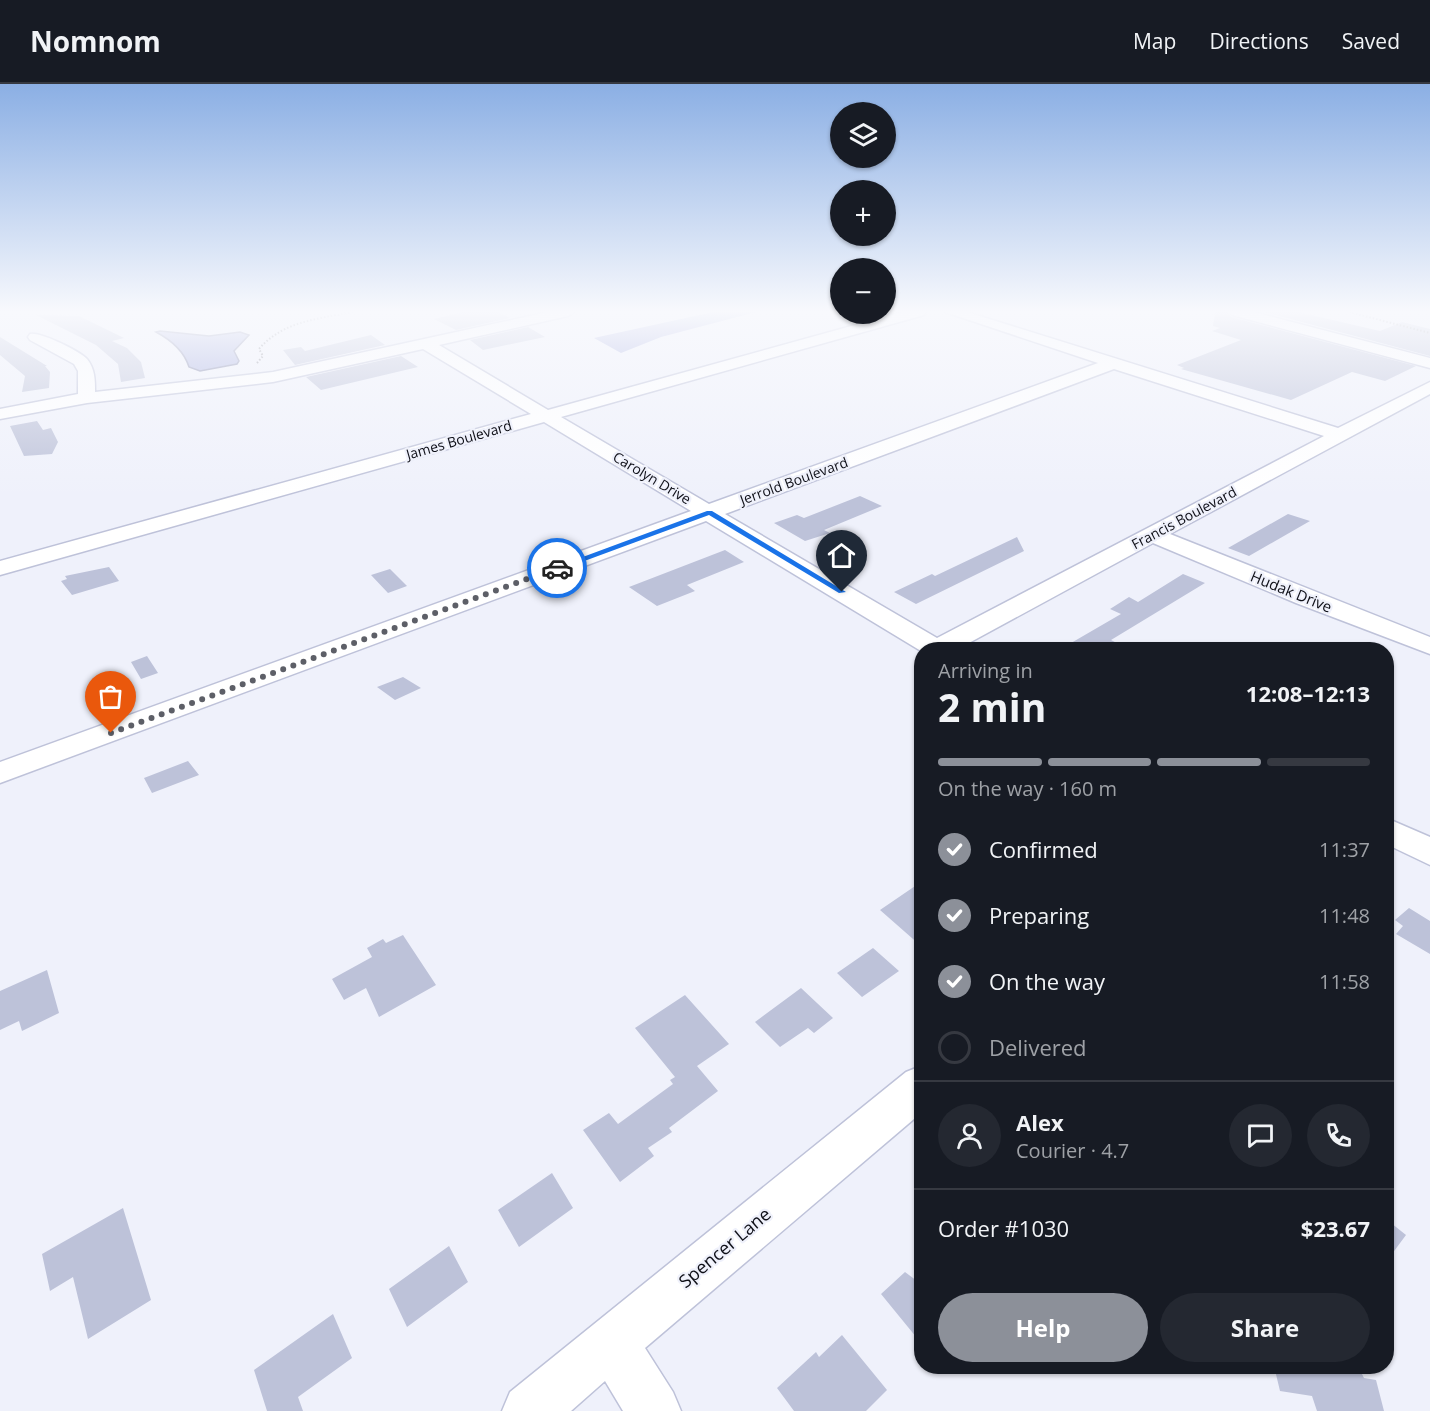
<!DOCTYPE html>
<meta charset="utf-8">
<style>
body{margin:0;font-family:"Open Sans",sans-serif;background:#242831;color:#f1f3f6;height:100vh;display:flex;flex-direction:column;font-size:22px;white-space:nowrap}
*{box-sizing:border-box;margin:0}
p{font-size:20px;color:#9ea1a6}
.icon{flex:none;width:33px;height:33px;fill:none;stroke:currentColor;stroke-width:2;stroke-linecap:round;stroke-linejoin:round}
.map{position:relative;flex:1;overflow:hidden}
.sheet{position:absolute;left:914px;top:558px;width:480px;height:732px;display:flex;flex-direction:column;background:#171b24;border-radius:24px;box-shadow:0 2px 4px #0004}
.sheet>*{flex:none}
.buttons{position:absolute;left:830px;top:18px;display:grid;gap:12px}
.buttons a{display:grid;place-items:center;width:66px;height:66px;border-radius:50%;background:#171b24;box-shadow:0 2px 4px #0004;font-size:30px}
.pin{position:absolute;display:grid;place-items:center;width:51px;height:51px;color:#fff;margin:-62px -26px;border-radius:50% 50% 50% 0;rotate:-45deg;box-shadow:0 0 6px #0007}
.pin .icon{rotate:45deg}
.courier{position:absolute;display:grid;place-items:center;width:60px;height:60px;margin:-30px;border:4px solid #1a73e8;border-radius:50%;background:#fff;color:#222;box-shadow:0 2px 8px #0007}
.head em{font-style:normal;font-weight:700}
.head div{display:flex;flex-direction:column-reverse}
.head{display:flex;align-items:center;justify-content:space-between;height:102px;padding:0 24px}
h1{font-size:39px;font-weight:700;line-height:45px}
.bar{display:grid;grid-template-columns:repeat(4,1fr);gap:9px 6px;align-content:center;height:72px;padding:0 24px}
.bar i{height:8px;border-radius:4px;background:#363941}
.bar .on{background:#8c9099}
.bar p{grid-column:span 4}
.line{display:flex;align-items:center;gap:15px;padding:0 24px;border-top:2px solid #363941}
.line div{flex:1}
.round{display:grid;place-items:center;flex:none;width:63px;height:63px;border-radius:32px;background:#242831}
ol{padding:0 24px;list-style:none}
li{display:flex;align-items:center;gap:18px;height:66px}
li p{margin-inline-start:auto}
li .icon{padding:6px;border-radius:50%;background:#8c9099;color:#fff;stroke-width:4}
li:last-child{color:#9ea1a6}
li i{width:33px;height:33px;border:3px solid #363941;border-radius:50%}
.button{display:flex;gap:12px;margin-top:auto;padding:12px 24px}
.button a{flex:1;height:69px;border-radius:36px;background:#8c9099;color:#fff;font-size:24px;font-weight:700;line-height:69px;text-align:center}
.button a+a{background:#242831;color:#f1f3f6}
header{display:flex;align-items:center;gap:36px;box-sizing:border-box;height:84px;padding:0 30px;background:#171b24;border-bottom:2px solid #363941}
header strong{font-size:28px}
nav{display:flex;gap:33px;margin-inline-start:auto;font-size:21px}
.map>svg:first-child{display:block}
.forest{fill:#a0a8dd}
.water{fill:#a0a8dd;stroke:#747aa2;stroke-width:1.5}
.building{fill:#bdc2d9}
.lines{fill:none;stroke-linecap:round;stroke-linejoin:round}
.minor-casing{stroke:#bec2d9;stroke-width:3}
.path{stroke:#898a93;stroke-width:2;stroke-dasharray:1.5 2;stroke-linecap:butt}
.minor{fill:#fff;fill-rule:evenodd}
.route{fill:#1a73e8}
.done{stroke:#5d5f67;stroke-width:6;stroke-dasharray:0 10.8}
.labels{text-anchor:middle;stroke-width:4.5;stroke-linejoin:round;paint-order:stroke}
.far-street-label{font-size:14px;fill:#0f1018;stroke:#eff1fb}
.street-label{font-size:15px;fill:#0f1018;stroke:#eff1fb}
.near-street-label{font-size:18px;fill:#0f1018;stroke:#eff1fb}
</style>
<header>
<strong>Nomnom</strong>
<nav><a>Map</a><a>Directions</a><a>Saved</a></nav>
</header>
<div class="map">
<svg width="1430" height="1327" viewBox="0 0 1430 1327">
<rect width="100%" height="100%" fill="#eff1fb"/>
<path class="forest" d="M713 228H756L661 253 621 269 594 254Z"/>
<path class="water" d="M160 247 209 252 240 248 249 251 234 267 239 277 237 280 200 287 189 283C184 267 171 256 156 248Z"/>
<path class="building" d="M463 228H499L510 234 456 246 434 235Z
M1215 228H1228L1231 233 1416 282 1385 297 1352 288 1291 316 1181 285 1184 284 1177 281 1241 256 1212 247 1220 244 1213 242Z
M1264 228H1298L1380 247 1402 238 1430 245V272Z
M36 231 79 232 124 254 112 257 127 264 141 278 145 294 121 298 118 280 96 261Z
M528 243 545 253 483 266 470 256Z
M371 251 385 261 295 281 283 266 301 263 305 267Z
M0 253 47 282H45L50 288 49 304 22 308 25 292 0 271Z
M401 272 418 283 321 306 306 293Z
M37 337 43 346 51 344 58 358 52 370 24 372 10 342Z
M860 412 882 422 824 446 830 449 805 457 774 439 797 431 804 434Z
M1288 430 1310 437 1249 472 1228 464Z
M1017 453 1024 467 916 520 894 508 932 490 935 492Z
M725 466 744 478 687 501 695 507 657 522 629 503Z
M109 483 119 497 72 511 61 497 67 495 65 492Z
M390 485 407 502 388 509 371 491Z
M1183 490 1205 499 1111 556 1130 566H1059L1121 530 1110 525 1129 513 1138 518Z
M147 572 158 589 141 595 131 578Z
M403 593 421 604 395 616 377 603Z
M188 677 199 691 152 709 144 694Z
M921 798V862L880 826Z
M1409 824 1430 837V870L1396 850 1403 842 1395 836Z
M403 851 436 901 379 933 366 904 344 916 332 895 372 873 367 864 383 855 386 859Z
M873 864 899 887 862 913 837 889Z
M47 886 59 929 22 947 19 937 0 946V907Z
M801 904 833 934 814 949 808 944 780 963 755 938Z
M685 911 729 960 697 982 718 1007 669 1044 672 1048 648 1064 654 1072 620 1098 583 1046 609 1029 618 1040 673 1000 670 996 675 993 635 944Z
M552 1089 573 1124 519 1163 498 1126Z
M123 1124 151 1216 88 1255 73 1193 50 1207 42 1170Z
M1386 1135 1406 1151 1386 1178Z
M449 1162 468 1198 407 1243 389 1205Z
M905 1188 921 1200V1259L881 1210Z
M333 1230 352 1274 298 1313 303 1327H267L254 1286Z
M842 1251 887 1306 866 1327H794L777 1304 816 1268 819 1273Z
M1274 1282H1358L1364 1294 1376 1296 1384 1327H1317L1312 1312 1280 1307Z"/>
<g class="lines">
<g class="minor-casing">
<path id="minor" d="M548 228H575L568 232 439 261 548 326 902 228H926L924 231 561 333 709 420 1098 279 945 228H967L1338 344 1430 298V310L1170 450 1430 553V570L1296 519 1153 459 956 566 921 567 706 437 0 699V678L691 427 544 338 0 491V477L531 330 423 265 273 298 87 319 0 335V325L78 310V287L74 280 30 256 28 253 30 250C39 247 80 267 87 275 95 285 95 296 95 308L273 288ZM1114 285 1324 352 937 554 725 430Z
M1230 228H1254L1430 274V284L1232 231Z
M1386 734 1430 753V781L1386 760Z
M921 982V1029L645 1264 673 1308 681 1327H623L605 1297 571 1327H502L510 1308 906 988Z"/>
</g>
<path class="path" d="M1349 228 1430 249
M257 279 263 272 259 265C283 237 318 235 352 228"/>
<use href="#minor" class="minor"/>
</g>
<linearGradient id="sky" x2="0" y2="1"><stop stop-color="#8bafe4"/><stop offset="0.55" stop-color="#f8f9fd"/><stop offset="1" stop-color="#f8f9fd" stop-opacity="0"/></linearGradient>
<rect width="1430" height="414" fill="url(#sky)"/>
<path class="route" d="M707 427H712L846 508 839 509 709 431 560 486 553 484Z"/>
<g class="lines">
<path class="done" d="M111 649 557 484"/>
</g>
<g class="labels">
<g class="far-street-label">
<text transform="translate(459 356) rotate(-16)" y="5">James Boulevard</text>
<text transform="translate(652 394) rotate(31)" y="5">Carolyn Drive</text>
<text transform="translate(794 397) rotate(-20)" y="5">Jerrold Boulevard</text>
<text transform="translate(1184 434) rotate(-28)" y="5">Francis Boulevard</text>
</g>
<g class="street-label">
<text transform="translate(1291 508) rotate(22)" y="5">Hudak Drive</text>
</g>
<g class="near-street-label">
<text transform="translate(725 1164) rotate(-40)" y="6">Spencer Lane</text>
</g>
</g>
</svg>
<div class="buttons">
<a><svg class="icon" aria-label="layers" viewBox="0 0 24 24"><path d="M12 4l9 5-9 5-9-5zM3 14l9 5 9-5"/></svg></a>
<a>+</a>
<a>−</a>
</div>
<div class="pin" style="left:111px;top:649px;background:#ea580c"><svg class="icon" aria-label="bag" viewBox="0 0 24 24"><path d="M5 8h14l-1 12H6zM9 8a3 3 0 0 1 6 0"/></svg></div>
<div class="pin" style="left:842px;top:508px;background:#1f2937"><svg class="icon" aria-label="home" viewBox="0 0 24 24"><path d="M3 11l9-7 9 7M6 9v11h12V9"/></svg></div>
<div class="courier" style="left:557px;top:484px"><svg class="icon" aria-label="car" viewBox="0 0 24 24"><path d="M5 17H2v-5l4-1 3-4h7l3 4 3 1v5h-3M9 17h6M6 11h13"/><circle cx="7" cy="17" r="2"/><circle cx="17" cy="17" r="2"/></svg></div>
<section class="sheet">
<div class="head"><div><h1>2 min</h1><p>Arriving in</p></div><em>12:08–12:13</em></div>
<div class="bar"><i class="on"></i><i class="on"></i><i class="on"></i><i></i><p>On the way · 160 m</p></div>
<ol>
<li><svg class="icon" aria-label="check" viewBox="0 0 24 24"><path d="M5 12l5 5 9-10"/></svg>Confirmed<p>11:37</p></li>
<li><svg class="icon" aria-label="check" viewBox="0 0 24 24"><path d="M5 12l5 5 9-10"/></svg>Preparing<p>11:48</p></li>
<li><svg class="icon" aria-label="check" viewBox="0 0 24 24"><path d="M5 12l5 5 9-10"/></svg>On the way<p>11:58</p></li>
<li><i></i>Delivered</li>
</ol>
<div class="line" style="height:108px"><a class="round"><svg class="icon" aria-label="person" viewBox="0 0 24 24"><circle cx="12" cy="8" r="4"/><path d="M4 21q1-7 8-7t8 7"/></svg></a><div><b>Alex</b><p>Courier · 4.7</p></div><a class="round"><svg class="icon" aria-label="chat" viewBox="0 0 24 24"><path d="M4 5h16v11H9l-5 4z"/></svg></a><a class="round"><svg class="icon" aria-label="phone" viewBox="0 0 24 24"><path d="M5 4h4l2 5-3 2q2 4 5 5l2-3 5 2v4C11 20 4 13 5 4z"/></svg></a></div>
<div class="line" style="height:78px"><div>Order #1030</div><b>$23.67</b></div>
<div class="button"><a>Help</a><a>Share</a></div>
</section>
</div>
